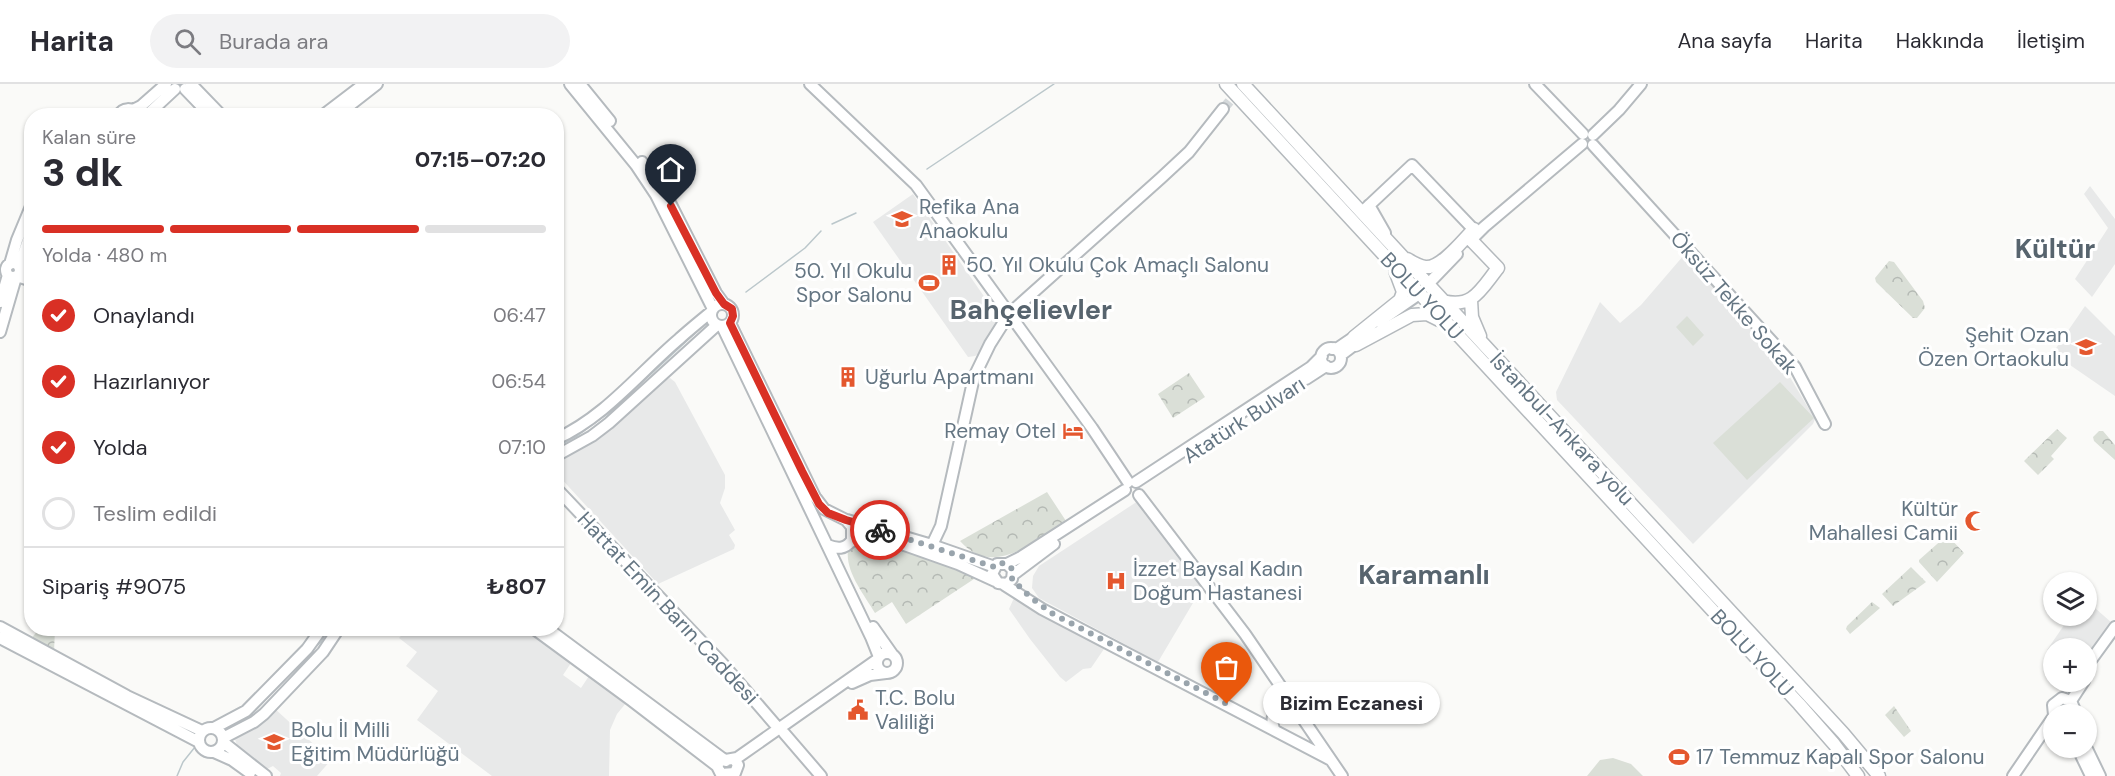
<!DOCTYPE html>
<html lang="tr">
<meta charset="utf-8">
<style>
body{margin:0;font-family:"DM Sans",sans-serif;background:#f2f2f3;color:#2b2b33;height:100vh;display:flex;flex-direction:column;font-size:22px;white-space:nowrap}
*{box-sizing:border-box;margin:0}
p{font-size:20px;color:#7c7c81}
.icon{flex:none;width:33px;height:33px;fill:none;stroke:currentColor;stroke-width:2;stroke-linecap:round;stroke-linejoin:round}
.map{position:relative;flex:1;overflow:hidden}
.details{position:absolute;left:24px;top:24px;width:540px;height:528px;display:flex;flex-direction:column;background:#fff;border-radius:24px;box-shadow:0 2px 4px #0004}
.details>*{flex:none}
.buttons{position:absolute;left:2043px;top:488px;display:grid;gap:12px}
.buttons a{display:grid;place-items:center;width:54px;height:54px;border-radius:50%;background:#fff;box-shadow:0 2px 4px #0004;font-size:30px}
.pin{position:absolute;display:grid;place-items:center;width:51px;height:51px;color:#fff;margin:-62px -26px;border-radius:50% 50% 50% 0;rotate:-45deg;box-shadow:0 0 6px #0007}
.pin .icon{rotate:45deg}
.courier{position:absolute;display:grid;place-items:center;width:60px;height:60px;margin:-30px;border:4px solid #d93025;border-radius:50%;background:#fff;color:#222;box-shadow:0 2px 8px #0007}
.bubble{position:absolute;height:42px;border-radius:21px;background:#fff;box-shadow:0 2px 4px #0004;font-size:20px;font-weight:800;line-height:42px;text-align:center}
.headline em{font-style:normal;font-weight:800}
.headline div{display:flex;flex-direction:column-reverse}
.headline{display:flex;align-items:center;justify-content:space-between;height:102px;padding:0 18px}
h1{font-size:39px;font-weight:800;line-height:45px}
.bar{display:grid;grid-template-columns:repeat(4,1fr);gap:9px 6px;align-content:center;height:72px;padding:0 18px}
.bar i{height:8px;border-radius:4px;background:#e1e1e2}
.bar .on{background:#d93025}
.bar p{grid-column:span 4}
.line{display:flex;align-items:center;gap:15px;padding:0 18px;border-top:2px solid #e1e1e2}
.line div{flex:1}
ol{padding:0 18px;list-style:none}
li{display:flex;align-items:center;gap:18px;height:66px}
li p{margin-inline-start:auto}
li .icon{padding:6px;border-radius:50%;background:#d93025;color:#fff;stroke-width:4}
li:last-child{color:#7c7c81}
li i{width:33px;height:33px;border:3px solid #e1e1e2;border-radius:50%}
header{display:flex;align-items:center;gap:36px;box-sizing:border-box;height:84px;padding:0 30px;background:#fff;border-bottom:2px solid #e1e1e2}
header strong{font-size:28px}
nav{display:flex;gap:33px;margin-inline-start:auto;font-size:21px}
.search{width:420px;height:54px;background:#f2f2f3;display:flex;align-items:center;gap:15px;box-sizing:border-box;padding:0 21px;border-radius:33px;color:#7c7c81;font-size:22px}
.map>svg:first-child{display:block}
.built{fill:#e8e9e9}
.park{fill:url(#park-crowns)}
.garden{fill:#dadfd7}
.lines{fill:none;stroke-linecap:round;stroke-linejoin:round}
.stream{stroke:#bbc7cb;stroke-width:1.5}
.major-tunnel{stroke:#d5d9db;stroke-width:10;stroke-dasharray:10 5;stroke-linecap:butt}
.major-casing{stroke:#b5babe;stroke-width:14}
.highway-casing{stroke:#b4b9bd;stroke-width:15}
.major{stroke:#fff;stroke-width:10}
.highway{stroke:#fff;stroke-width:12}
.done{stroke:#99a4ac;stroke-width:6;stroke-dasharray:0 10.8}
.route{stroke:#d93025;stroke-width:8}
.labels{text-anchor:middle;stroke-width:6;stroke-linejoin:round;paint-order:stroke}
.poi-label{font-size:21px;fill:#657683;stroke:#fff;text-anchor:start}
.street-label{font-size:21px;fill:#657683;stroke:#fff}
.district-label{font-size:27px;font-weight:bold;fill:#57646e;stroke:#fff}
</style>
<header>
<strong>Harita</strong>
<div class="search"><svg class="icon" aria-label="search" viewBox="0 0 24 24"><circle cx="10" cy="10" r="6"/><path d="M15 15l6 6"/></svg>Burada ara</div>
<nav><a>Ana sayfa</a><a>Harita</a><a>Hakkında</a><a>İletişim</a></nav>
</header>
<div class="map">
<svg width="2115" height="692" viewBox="0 0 2115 692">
<defs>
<pattern id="park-crowns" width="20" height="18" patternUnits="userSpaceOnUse" patternTransform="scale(1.5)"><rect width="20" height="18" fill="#dadfd7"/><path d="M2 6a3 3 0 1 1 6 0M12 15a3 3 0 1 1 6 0" fill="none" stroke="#b4b9b4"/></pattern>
</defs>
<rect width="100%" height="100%" fill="#fafaf8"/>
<path class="built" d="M2090 102 2115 135V180L2092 213 2075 195 2108 144 2084 110Z
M913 110 999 234 979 270 975 272 968 273 873 138Z
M1684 171 1776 270 1815 335 1813 340 1693 460 1557 316 1556 308 1600 218 1620 239 1641 221Z
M2085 222 2115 252V312L2070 281 2067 285 2050 273Z
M670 294 675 298 725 391V404L720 419 735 446 729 451 735 461 734 465 658 500 557 390V378L597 354 665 296Z
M1138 417 1203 502 1158 578 1039 514 1032 504 1033 492 1039 482Z
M1014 514 1104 565 1091 584 1083 585 1066 598 1060 593 1030 555 1009 525Z
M2087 517 2112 539 2087 575 2086 564H2054L2053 572 2047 566 2071 531H2086Z
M407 545H525L571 579 563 591 581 604 589 592 626 619 617 630 610 646 609 692H492L417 636 438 607 406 582 417 568 399 554Z
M274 624 331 676 317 692H280L281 689 273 682 267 685 237 661 235 655 262 636Z"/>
<path class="park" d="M1889 177 1894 178 1923 217 1925 224 1917 234H1913L1876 198 1875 194Z
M1189 289 1205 313 1173 334 1158 310Z
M2057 345 2067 354 2051 372 2054 375 2038 391 2024 377Z
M2099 347H2103L2115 361V376L2094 357 2093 353Z
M1047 408 1066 437C1035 457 993 495 960 457Z
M867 453 977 493 906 540 892 518 875 529C864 510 845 488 848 465Z
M1945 453H1949L1964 469 1937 498 1919 478V476Z
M1911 483 1926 498 1893 522 1882 510Z
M1872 518 1880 524 1850 550 1846 545 1847 542Z
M39 545H55L54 568 30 556Z
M1894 622 1911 647 1904 653 1885 631Z"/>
<path class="garden" d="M1687 232 1704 251 1693 262 1676 243Z
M1780 298 1814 334 1747 396 1713 359Z
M1613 674 1631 680 1643 692H1587L1600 676Z"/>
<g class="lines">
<path class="stream" d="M927 85 1054 0
M832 140 856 129
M746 208 805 164 821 147
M556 363 577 352 610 328 705 240
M313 565 321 558 329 544
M222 647 251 631 283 597
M177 692 183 678 195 663"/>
<path class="major-tunnel" d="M1223 25 1240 5"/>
<g class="major-casing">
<path id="major" d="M191 0 222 32
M570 0 636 81 656 111 713 225
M580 0 610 37
M810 0 916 101 1092 344 1128 398
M1535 0 1583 50
M185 5 211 32
M133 26 141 22 166 0
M118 32C123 23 132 23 137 31
M146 32 175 5
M322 32 364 0
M336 32 377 0
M1593 51 1619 26 1641 0
M1593 61 1795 283 1825 340
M642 78 663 105 716 209 724 220
M1369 121 1385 149
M1362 128 1412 81 1477 149
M1470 157 1484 143 1582 60
M6 186a7 7 0 1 1 14 0a7 7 0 1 1-14 0Z
M10 180 17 156 32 120
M19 183 32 144
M17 192 32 197
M1432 196 1457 170
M0 218 8 191
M711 231a11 11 0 1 1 22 0a11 11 0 1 1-22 0Z
M1379 238 1415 213
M722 242 827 461C837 465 845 466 852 456V443L846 436 824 425 815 413 730 239
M0 248 16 193
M1321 274a10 10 0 1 1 20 0a10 10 0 1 1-20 0Z
M1332 265 1338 264 1360 249
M1341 271 1361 256
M1306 295 1326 282
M556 355C605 333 639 289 679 255 689 246 700 237 711 228
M556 372 592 352 609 339 717 241
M1136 398 1311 283 1322 272
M556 404 722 579 779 645
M1139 411 1245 550 1342 692
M847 436 932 461 995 483
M851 458C860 450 865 449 876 451L958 480 995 497
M827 461 871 553 879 573
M932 461 941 442 974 293 990 260 1009 230 1161 94 1189 68 1223 25
M1007 480 1013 486 1012 495 1007 500 998 499 992 490 997 480H1007L1021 473 1125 406
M1014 490 1054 460
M1003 500 1042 525 1331 676
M0 543 127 612 202 647
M873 543 892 570
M533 544 631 616 717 682
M547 544 726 677
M0 554 199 658
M877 579a10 10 0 1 1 20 0a10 10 0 1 1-20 0Z
M2086 583 2115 543
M852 599 870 591 886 589
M2071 617 2084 597
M2054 631 2053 621 2062 614 2071 617 2074 624 2073 630
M199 656a12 12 0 1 1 24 0a12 12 0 1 1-24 0Z
M214 644 246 627 307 565 322 544
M1274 645C1269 630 1278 619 1293 621
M784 649 821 692
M223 654 254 638 264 630 323 568 339 544
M223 658 266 692
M2077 663 2091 692
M2086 663 2100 692
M214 668 232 676 250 689
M735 676 738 681 735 689 721 690 717 682 720 677 737 674 878 575
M2013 692 2054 632"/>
</g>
<g class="highway-casing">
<path id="highway" d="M1226 0 1799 620 1834 660 1858 692
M1243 0 1843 649 1879 692
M1407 175C1412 178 1419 182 1425 183 1441 185 1463 156 1474 145
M1471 216 1472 233 1480 252
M1443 217C1473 225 1481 205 1498 184L1473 158
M1354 253 1400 216 1403 208 1396 189
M1356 261 1412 231 1427 230 1439 236"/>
</g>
<use href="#major" class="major"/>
<use href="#highway" class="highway"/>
</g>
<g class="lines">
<path class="done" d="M880 446 982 479 995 483 1000 479 1007 480 1013 486 1012 495 1030 513 1053 530 1227 620"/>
<path class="route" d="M671 122 716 209 724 220 732 225 733 232 730 239 802 387 819 420 828 429 846 436 880 446"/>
</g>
<defs>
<g id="school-bare" transform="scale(1.62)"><path d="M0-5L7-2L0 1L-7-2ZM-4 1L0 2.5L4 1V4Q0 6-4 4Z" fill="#e4572e" stroke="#fff" stroke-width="2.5" paint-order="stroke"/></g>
<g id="building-bare" transform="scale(1.62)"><path d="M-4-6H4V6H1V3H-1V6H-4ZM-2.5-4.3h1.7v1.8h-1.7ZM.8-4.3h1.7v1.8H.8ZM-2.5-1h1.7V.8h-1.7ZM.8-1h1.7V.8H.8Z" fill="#e4572e" stroke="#fff" stroke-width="2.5" paint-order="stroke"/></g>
<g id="stadium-bare" transform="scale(1.62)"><path d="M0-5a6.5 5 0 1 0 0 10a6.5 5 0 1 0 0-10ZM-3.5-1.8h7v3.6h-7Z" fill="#e4572e" stroke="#fff" stroke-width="2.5" paint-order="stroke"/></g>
<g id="hotel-bare" transform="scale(1.62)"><path d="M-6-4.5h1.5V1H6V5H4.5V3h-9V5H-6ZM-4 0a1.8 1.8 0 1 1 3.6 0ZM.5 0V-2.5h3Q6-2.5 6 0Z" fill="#e4572e" stroke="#fff" stroke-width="2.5" paint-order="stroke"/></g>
<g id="mosque-bare" transform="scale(1.62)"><path d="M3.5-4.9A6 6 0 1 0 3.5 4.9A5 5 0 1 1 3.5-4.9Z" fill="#e4572e" stroke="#fff" stroke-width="2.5" paint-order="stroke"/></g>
<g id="hospital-bare" transform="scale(1.62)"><path d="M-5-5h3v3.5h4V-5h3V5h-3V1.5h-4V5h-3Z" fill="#e4572e" stroke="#fff" stroke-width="2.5" paint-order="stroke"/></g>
<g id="civic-bare" transform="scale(1.62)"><path d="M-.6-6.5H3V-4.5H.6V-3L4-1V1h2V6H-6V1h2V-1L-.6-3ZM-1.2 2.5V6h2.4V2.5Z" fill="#e4572e" stroke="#fff" stroke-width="2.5" paint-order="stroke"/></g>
</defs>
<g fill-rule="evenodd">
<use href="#school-bare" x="902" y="135"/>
<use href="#building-bare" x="949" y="181"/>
<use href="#stadium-bare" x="929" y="199"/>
<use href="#school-bare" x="2086" y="263"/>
<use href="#building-bare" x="848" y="293"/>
<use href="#hotel-bare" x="1073" y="347"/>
<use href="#mosque-bare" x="1975" y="437"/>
<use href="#hospital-bare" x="1116" y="497"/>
<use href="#civic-bare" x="858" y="626"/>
<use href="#school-bare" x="274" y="658"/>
<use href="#stadium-bare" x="1679" y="673"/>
</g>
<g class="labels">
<g class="poi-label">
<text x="919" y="130">Refika Ana<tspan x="919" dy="24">Anaokulu</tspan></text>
<text x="966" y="188">50. Yıl Okulu Çok Amaçlı Salonu</text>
<text x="912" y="194" text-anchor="end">50. Yıl Okulu<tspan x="912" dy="24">Spor Salonu</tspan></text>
<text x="2069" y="258" text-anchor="end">Şehit Ozan<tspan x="2069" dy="24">Özen Ortaokulu</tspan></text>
<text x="865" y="300">Uğurlu Apartmanı</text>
<text x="1056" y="354" text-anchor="end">Remay Otel</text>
<text x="1958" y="432" text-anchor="end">Kültür<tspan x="1958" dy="24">Mahallesi Camii</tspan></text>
<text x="1133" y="492">İzzet Baysal Kadın<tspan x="1133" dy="24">Doğum Hastanesi</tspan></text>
<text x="875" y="621">T.C. Bolu<tspan x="875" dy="24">Valiliği</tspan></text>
<text x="291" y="653">Bolu İl Milli<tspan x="291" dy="24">Eğitim Müdürlüğü</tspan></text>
<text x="1696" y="680">17 Temmuz Kapalı Spor Salonu</text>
</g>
<g class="street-label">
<text transform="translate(1422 212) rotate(47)" y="7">BOLU YOLU</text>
<text transform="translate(1734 219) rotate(49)" y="7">Öksüz Tekke Sokak</text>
<text transform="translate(1244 336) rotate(-33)" y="7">Atatürk Bulvarı</text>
<text transform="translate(1562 345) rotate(47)" y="7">İstanbul-Ankara yolu</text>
<text transform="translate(668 524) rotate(47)" y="7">Hattat Emin Barın Caddesi</text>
<text transform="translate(1752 569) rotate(47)" y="7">BOLU YOLU</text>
</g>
<g class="district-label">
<text x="2055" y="174">Kültür</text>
<text x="1031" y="235">Bahçelievler</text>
<text x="1424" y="500">Karamanlı</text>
</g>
</g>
</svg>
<div class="buttons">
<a><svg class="icon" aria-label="layers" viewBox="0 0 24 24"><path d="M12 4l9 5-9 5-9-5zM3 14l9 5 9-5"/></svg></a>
<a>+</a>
<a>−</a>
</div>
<div class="pin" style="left:1227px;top:620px;background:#ea580c"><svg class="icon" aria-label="bag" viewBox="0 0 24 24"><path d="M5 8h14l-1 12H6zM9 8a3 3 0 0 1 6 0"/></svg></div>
<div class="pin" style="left:671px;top:122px;background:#1f2937"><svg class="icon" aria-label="home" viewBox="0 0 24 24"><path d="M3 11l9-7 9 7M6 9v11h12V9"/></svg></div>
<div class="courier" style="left:880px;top:446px"><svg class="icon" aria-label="bike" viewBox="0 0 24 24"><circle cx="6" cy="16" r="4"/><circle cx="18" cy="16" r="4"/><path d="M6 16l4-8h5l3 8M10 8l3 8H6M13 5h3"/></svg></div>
<div class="bubble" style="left:1263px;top:598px;width:177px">Bizim Eczanesi</div>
<section class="details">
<div class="headline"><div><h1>3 dk</h1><p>Kalan süre</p></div><em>07:15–07:20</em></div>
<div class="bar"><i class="on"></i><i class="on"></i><i class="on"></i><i></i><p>Yolda · 480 m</p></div>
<ol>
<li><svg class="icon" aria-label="check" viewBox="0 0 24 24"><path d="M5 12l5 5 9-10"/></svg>Onaylandı<p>06:47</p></li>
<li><svg class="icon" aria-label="check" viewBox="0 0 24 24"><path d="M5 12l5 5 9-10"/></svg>Hazırlanıyor<p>06:54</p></li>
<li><svg class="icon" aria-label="check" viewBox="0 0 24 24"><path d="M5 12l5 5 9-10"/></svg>Yolda<p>07:10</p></li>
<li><i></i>Teslim edildi</li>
</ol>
<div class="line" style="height:78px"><div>Sipariş #9075</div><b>₺807</b></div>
</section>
</div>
